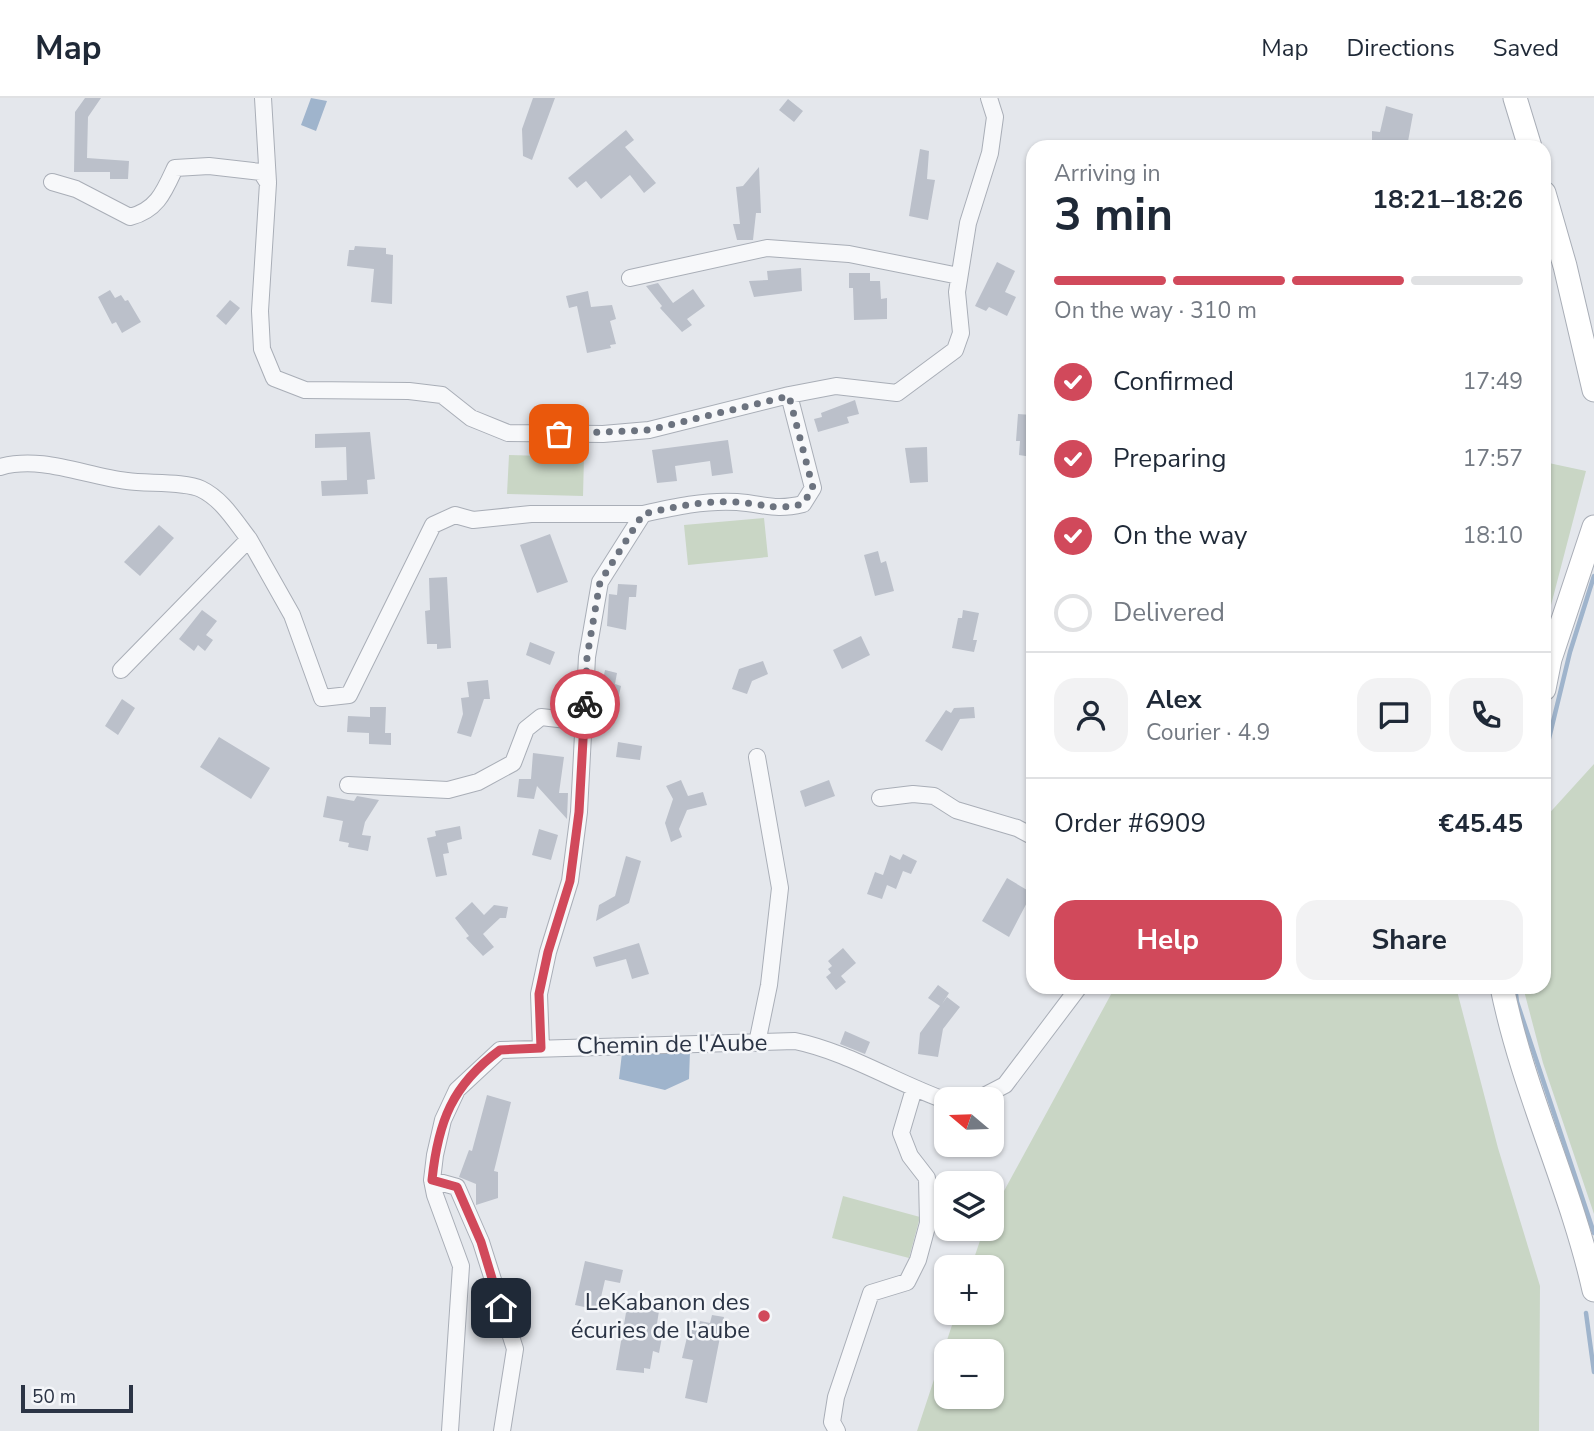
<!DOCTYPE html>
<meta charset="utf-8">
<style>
body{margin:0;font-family:"Nunito Sans",sans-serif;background:#f2f2f3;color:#1f2937;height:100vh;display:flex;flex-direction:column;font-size:26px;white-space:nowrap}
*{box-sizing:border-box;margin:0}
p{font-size:23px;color:#747a83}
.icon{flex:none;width:38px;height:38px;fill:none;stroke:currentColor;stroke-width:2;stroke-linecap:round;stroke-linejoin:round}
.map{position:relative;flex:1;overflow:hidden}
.panel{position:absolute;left:1026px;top:42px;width:525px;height:854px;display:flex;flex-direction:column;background:#fff;border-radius:21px;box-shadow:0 2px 5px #0004}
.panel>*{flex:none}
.needle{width:46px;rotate:289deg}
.controls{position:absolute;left:934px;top:989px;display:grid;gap:14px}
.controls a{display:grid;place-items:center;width:70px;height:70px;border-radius:14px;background:#fff;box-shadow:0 2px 5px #0004;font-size:35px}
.scale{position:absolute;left:21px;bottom:18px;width:112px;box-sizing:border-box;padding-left:7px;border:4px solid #2b3445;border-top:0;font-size:19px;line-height:24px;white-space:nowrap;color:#2b3445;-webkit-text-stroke:5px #f4f6f9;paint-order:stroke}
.pin{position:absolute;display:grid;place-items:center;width:60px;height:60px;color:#fff;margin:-30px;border-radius:14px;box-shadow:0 4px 10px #0006}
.courier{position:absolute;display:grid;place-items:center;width:70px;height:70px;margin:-35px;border:5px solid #d1495b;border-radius:50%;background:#fff;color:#222;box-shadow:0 2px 9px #0007}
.head em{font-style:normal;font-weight:700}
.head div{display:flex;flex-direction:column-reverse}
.head{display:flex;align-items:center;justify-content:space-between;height:119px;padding:0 28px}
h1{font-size:46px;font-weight:700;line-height:52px}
.bar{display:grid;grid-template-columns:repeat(4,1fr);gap:10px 7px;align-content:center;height:84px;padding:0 28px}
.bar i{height:9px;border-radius:5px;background:#e0e1e3}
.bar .current{background:#d1495b}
.bar p{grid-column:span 4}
.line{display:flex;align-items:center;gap:18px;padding:0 28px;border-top:2px solid #e0e1e3}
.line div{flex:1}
.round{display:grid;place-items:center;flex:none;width:74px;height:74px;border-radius:21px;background:#f2f2f3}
ol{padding:0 28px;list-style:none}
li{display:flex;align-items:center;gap:21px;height:77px}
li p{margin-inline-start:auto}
li .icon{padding:7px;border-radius:50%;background:#d1495b;color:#fff;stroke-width:4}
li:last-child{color:#747a83}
li i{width:38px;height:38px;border:4px solid #e0e1e3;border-radius:50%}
.cta{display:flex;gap:14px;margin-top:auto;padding:14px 28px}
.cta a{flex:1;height:80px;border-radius:21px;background:#d1495b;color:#fff;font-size:28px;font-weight:700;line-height:80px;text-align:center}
.cta a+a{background:#f2f2f3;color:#1f2937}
header{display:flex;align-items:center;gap:42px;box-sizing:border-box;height:98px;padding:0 35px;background:#fff;border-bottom:2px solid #e0e1e3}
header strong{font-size:33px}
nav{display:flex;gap:38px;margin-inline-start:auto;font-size:24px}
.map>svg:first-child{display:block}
.green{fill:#c9d6c5;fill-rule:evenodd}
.water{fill:#9fb4cc}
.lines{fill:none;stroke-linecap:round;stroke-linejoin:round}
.stream{stroke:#9fb4cc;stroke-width:4.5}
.building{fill:#bbc0ca}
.minor-casing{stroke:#a9aeb7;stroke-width:18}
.secondary-casing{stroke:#a9aeb7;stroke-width:25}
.minor{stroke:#f7f8fa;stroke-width:16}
.secondary{stroke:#fff;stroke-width:23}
.done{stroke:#6c737f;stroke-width:7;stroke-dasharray:0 12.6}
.route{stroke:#d1495b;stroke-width:9}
.poi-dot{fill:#d1495b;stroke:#f4f6f9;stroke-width:2.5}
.labels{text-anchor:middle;stroke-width:5;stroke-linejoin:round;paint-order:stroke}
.street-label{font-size:24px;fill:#2b3445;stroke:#f4f6f9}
.poi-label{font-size:24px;fill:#2b3445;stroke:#f4f6f9;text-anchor:end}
</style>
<header>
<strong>Map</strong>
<nav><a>Map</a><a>Directions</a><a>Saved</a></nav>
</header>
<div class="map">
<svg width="1594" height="1333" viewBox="0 0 1594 1333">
<rect width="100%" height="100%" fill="#e4e7ec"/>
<path class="green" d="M509 357 584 359 583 398 507 396Z
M1544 364 1586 373 1544 534Z
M764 420 768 459 688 467 684 427Z
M1594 666V1116L1543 965 1523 889H1544V721Z
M1115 889H1456L1498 1050 1540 1188 1539 1333H917L956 1215 992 1214V1169H971L984 1131 992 1130V1115ZM992 1253V1298H947V1253Z
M843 1098 920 1119 909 1160 832 1140Z"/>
<path class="water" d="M311 0 327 3 316 33 301 27Z
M690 953 689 981 665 992 619 981 622 955Z"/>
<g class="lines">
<path class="stream" d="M1544 661 1570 554 1594 478
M1515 889 1517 904 1594 1135
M1586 1215 1594 1274"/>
</g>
<path class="building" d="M85 0H101L88 19 87 60 129 63 128 81H110V74H74L75 14Z
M533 0H555L532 62 523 58 522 31Z
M788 1 803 13 794 24 779 12Z
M1386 8 1413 16 1407 49H1372V33L1380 34Z
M626 32 634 42 625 49 656 85 644 95 630 77 601 101 586 83 577 90 568 80Z
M920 51 929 53 927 81 935 82 928 122 909 118Z
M759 69 761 115H756L753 142H737L733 126H740L736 89 743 88Z
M355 148 386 150V156L393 157 392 206 371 204 374 171 347 168 349 152H354Z
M997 164 1015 173 1005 194 1016 199 1007 218 989 209 986 213 975 208Z
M801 170 802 193 754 199 749 183 768 182 767 173Z
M849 175H870V183H880L881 201 887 200V221L854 222 853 190H849Z
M658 185 673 205 693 191 705 208 687 221 692 227 682 234 660 210 662 208 646 188Z
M110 192 115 200 121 197 125 203 128 202 141 224 122 235 116 224 112 226 98 199Z
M588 193 591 209 612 207 616 221 610 223 616 246 610 247 611 250 587 255 577 208 569 210 566 198Z
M230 202 240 210 226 227 216 218Z
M855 302 859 316 847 319 849 325 818 334 814 321 822 319 821 315Z
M1018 316 1032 317V359L1019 357 1020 343H1016Z
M370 334 375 381 367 382 368 396 322 398 321 383 347 382 346 349 315 350V336Z
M728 342 733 375 712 378 710 363 675 368 677 383 657 385 652 352Z
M927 349 928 384 910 385 905 350Z
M159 427 174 440 140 478 124 464Z
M550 436 568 484 537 495 520 447Z
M878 453 881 465 886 463 894 493 875 498 864 457Z
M447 479 451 550 437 551V546H427L425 513 430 512 429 480Z
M618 486 637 487 636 499H629L626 532 607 528 609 496 617 497Z
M202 512 217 523 206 537 213 542 205 553 198 547 194 553 179 541Z
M963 512 979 515 973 542H977L974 554 952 550 958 520H962Z
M861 538 870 557 842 571 833 552Z
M530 544 555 554 550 567 526 557Z
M763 563 768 576 752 583 747 596 732 591 739 571Z
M605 572 617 575 615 586 621 588 613 624 595 620Z
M488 582 490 601H484L471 639 457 635 463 616 461 600 469 599 467 584Z
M122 601 135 610 118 637 105 628Z
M370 609H386L385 635H391V647L369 646V635L347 634 348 618 370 619Z
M974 609 975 620 960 621 942 653 925 643 946 612 951 615 954 610Z
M219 639 270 670 251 701 200 669Z
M618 644 642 648 640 662 616 659Z
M533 655 564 659 559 695H568L567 721 537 688 534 701 517 699 519 681H531Z
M681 682 688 698 703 694 707 707 687 712 679 731 682 739 671 744 665 725 673 701 666 688Z
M829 682 835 698 805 709 800 693Z
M327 698 354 703 357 698 379 702 365 724 362 737 371 738 368 753 348 749 349 745 339 743 343 723 323 719Z
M460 728 462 741 447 745 449 755 443 756 447 777 436 779 427 740 436 738 435 733Z
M539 731 558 737 551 762 532 757Z
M903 756 917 763 911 776 903 773 896 791 887 787 882 801 867 796 875 774 883 777 890 757 900 762Z
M626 758 641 763 629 805 596 823 599 807 615 798Z
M1007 780 1032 795 1009 839 982 823Z
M472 804 484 817 494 807 508 809 506 820H500L483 836 494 849 483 858 466 840 469 838 455 820Z
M639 845 649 876 632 881 626 861 596 869 593 859Z
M843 850 856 865 841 878 846 884 836 892 826 879 831 875 828 871 832 868 828 863Z
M938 887 949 895 942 906 947 899 960 909 943 931 938 959 918 956 920 935 940 908 928 900Z
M845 933 870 944 865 956 840 946Z
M487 997 511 1004 494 1073 498 1074V1100L476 1107V1086L459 1079 469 1052 472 1053Z
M585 1163 623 1172 620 1185 605 1182 598 1212 575 1207Z
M627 1209 659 1213 655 1238 662 1239 659 1255 653 1253 650 1271 644 1270V1275L616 1272Z
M712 1217 724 1219 707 1305 685 1300 693 1262 682 1260 689 1231 698 1233 700 1223 710 1225Z"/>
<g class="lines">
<g class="minor-casing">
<path id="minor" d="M263 0 268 84
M52 84 76 91 130 119C157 112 164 94 175 70L209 68 261 74 268 85 260 213 262 251 274 280 305 292 409 293 442 297 471 320 508 335 603 336 649 332 789 297
M630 180 767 150 849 156 959 178
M0 369C42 357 85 378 127 383 146 386 185 383 201 391 222 401 235 423 249 441
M121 572 249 441 292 517 322 600 349 597 433 427 455 417 473 422 531 416H643
M757 659 780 790 769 887 757 945
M348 687 448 692 478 684 513 665 526 631 541 619 584 624
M880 700 913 696 934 698 956 712 1017 730 1032 738
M541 950 539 896 548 854 570 783 579 714 587 559 600 484 643 416C674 409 705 402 737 404 765 406 774 413 803 406L813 390 789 297 836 288 897 295 955 252 961 235 957 194 968 125 990 55 995 19 989 0
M978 1001 1005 987 1079 889
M432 1082 457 1089 481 1144 515 1251 502 1333
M450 1333 461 1168 435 1097 432 1082 435 1057 443 1022 457 992 500 952 795 943C848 954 896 985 947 1003
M837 1333 832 1324 836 1299 871 1195 907 1184 918 1162 928 1125 927 1080 910 1058 901 1035 914 991"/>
</g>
<g class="secondary-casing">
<path id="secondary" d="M1515 0 1530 49
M1544 95 1565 168 1594 292
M1544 591 1550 561 1594 429
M1502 889C1523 993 1571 1089 1594 1192"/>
</g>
<use href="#minor" class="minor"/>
<use href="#secondary" class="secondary"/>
</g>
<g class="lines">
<path class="done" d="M559 336 649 332 789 298 813 390 803 406C774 413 765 406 737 404 705 402 674 409 643 416L600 484 587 559 585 606"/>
<path class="route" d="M501 1210 481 1144 457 1089 432 1082C438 1024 452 987 500 952L541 950 539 896 548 854 570 783 579 714 585 606"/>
</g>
<circle class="poi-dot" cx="764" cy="1218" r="7"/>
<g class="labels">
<g class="street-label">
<text transform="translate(672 946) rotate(-1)" y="8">Chemin de l'Aube</text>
</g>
<g class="poi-label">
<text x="750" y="1212">LeKabanon des<tspan x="750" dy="28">écuries de l'aube</tspan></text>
</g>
</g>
</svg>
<div class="controls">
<a><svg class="needle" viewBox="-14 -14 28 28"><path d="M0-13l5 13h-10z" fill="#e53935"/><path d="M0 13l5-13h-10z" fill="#747a83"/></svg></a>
<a><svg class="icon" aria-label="layers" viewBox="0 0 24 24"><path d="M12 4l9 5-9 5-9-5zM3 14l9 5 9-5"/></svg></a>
<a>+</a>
<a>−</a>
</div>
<div class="scale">50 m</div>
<div class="pin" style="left:559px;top:336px;background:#ea580c"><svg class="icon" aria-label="bag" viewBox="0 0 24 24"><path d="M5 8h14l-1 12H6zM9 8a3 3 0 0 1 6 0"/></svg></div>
<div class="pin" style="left:501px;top:1210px;background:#1f2937"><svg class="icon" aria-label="home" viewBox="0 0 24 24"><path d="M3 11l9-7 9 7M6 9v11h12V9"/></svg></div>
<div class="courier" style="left:585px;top:606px"><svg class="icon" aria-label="bike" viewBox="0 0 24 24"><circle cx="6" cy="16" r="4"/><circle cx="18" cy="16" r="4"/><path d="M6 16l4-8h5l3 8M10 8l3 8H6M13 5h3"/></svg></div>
<section class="panel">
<div class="head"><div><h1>3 min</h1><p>Arriving in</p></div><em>18:21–18:26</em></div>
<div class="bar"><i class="current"></i><i class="current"></i><i class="current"></i><i></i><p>On the way · 310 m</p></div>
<ol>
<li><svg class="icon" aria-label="check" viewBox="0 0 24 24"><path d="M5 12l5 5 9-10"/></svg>Confirmed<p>17:49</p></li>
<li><svg class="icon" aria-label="check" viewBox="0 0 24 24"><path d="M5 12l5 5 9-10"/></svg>Preparing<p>17:57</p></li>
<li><svg class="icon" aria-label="check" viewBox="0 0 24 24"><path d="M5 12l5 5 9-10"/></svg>On the way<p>18:10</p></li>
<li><i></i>Delivered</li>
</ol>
<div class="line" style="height:126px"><a class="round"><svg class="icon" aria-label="person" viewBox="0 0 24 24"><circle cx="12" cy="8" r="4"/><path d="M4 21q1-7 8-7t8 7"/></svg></a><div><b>Alex</b><p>Courier · 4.9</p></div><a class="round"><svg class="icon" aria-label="chat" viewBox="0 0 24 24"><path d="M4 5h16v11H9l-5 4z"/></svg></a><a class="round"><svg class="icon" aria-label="phone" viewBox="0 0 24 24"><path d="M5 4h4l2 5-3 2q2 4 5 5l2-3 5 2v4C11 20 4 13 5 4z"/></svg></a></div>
<div class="line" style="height:91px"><div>Order #6909</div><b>€45.45</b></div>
<div class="cta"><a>Help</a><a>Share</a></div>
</section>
</div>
